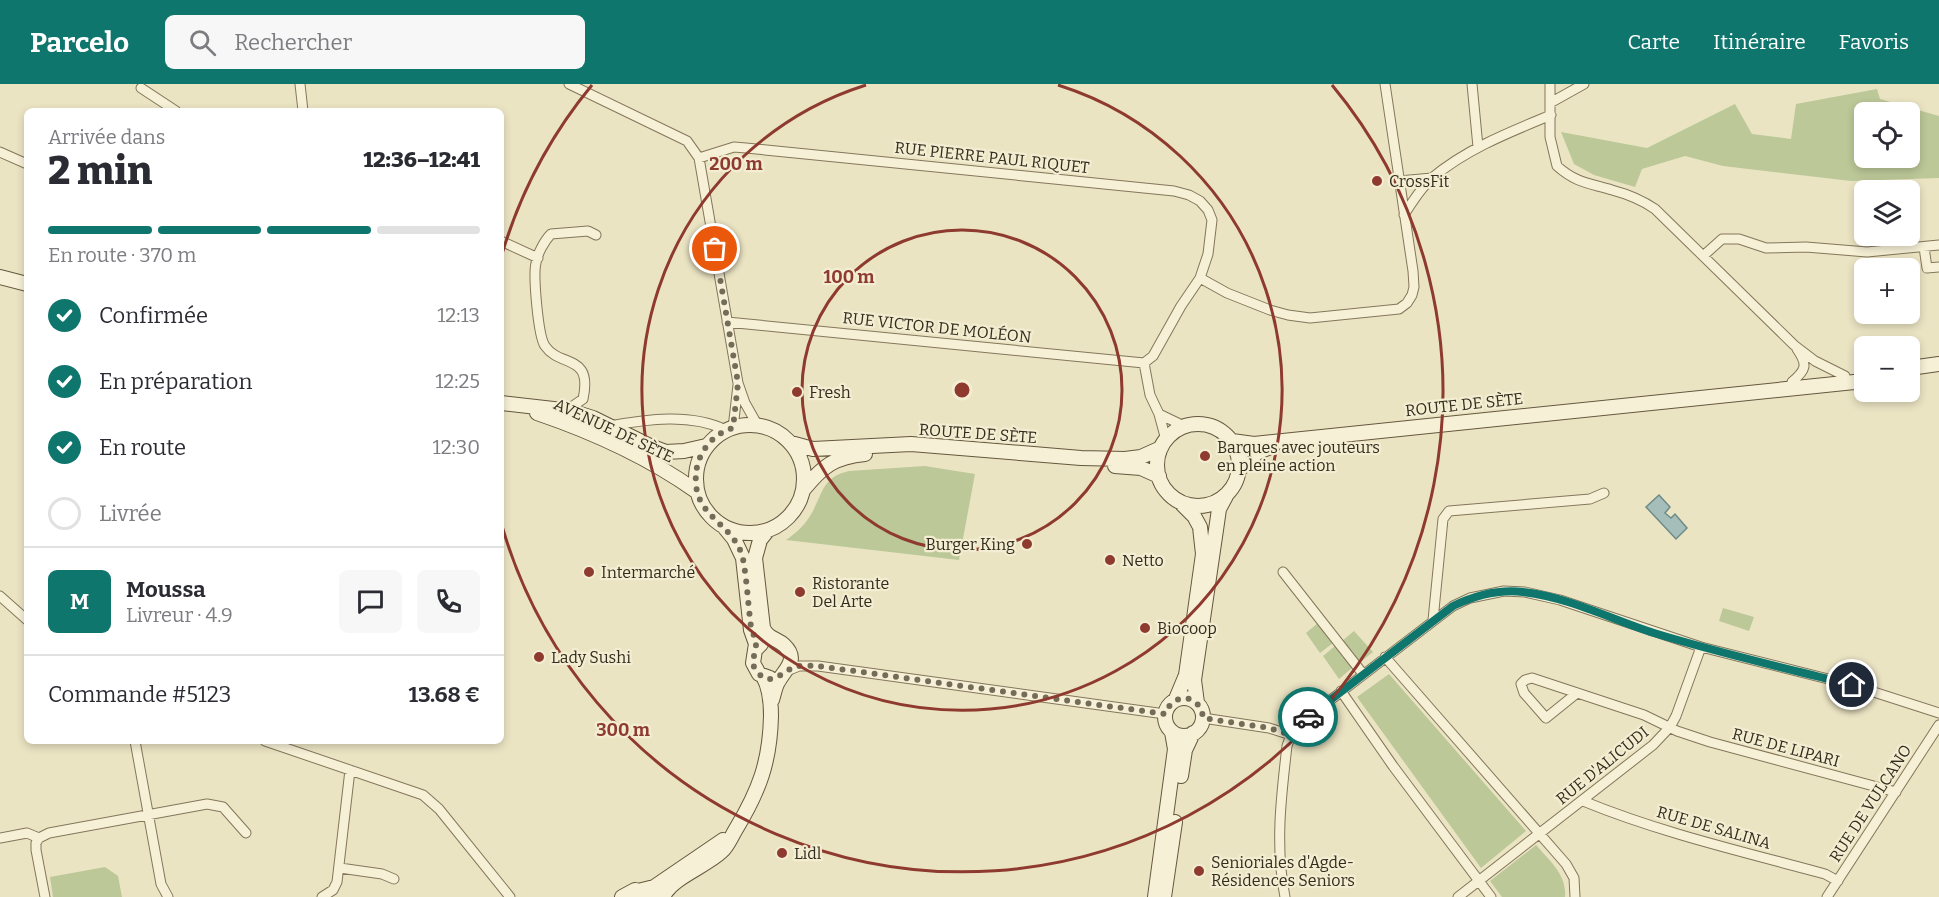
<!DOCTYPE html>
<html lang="fr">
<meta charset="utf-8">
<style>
body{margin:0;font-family:Bitter,serif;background:#f7f7f7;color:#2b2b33;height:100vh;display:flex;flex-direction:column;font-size:22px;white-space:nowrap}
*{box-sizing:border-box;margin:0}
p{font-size:20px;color:#7c7c81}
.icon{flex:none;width:33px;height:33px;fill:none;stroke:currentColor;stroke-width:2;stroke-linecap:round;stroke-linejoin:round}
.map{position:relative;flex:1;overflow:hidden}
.side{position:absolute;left:24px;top:24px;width:480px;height:636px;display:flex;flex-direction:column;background:#fff;border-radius:9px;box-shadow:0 3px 9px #0003}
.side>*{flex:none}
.buttons{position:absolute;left:1854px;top:18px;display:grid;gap:12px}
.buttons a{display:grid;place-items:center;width:66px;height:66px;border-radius:9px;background:#fff;box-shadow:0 3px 9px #0003;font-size:30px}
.pin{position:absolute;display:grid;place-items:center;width:51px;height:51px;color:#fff;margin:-26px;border:3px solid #fff;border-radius:50%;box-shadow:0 2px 6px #0007}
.courier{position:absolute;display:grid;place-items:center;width:60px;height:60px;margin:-30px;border:4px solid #0f766e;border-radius:50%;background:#fff;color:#222;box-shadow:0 2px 8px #0007}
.headline em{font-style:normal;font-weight:800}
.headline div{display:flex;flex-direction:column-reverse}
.headline{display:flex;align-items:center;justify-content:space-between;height:102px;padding:0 24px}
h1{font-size:39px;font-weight:800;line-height:45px}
.bar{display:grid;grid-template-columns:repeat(4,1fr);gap:9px 6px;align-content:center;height:72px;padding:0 24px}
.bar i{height:8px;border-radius:4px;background:#e1e1e2}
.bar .selected{background:#0f766e}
.bar p{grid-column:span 4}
.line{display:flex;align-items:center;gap:15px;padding:0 24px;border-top:2px solid #e1e1e2}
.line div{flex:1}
.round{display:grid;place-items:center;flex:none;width:63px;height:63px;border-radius:9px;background:#f7f7f7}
ol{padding:0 24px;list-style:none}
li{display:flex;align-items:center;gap:18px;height:66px}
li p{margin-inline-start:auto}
li .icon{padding:6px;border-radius:50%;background:#0f766e;color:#fff;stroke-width:4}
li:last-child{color:#7c7c81}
li i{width:33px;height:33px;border:3px solid #e1e1e2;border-radius:50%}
header{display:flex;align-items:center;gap:36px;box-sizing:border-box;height:84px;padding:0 30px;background:#0f766e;color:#fff}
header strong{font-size:28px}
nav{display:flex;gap:33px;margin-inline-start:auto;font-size:21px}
.search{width:420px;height:54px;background:#f7f7f7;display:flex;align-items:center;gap:15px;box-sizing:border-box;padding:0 21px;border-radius:9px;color:#7c7c81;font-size:22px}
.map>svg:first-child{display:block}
.green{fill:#bcc898;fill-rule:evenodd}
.water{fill:#a5beba;stroke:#6d8b87;stroke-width:1.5}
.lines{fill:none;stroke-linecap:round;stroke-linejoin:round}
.street-casing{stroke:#84765b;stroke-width:11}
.secondary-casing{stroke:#65573e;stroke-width:16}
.street{stroke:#f6f0d6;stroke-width:9}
.secondary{stroke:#f6f0d6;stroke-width:14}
.done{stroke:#746c58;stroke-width:6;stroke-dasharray:0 10.8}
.route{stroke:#0f766e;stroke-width:8}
.ring{fill:none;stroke:#8e3a2f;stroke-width:3}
.poi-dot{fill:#8e3a2f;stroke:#f3edd2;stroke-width:2}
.labels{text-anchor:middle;stroke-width:4.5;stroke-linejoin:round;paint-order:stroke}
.street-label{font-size:16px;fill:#342c1e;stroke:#f3edd2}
.poi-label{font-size:16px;fill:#342c1e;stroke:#f3edd2;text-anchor:start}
.centre{fill:#8e3a2f;stroke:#f3edd2;stroke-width:3}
.ring-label{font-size:18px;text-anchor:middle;font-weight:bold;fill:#8e3a2f;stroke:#f3edd2;stroke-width:4.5;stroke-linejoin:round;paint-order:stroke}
</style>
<header>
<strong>Parcelo</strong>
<div class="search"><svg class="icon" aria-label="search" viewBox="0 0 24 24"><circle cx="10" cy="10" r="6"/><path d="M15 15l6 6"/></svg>Rechercher</div>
<nav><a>Carte</a><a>Itinéraire</a><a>Favoris</a></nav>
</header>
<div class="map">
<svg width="1939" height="813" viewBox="0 0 1939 813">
<rect width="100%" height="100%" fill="#ebe4c3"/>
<path class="green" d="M1877 5 1880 15 1939 32V94L1851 97 1723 82 1685 72 1642 85 1635 103 1594 91 1574 80 1561 48 1647 64 1735 20 1752 50 1791 55 1796 20ZM1864 28H1910V74H1864Z
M925 382 975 390 959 476 786 456C796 449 803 443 810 432 823 411 821 393 849 387Z
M1723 524 1754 533 1749 547 1719 537Z
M1318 539 1333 559 1320 569 1306 549Z
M1354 547 1373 568 1359 579 1342 557Z
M1335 562 1352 584 1339 595 1323 572Z
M1389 590 1526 747 1481 784 1357 613Z
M1536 761C1550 777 1567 791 1565 813H1502L1490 797Z
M105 783 118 792 122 813H53L50 793Z"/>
<path class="water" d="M1659 411 1670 423 1665 429 1671 434 1675 430 1687 444 1676 455 1646 423Z"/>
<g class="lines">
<g class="street-casing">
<path id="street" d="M300 0 303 27
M569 0 687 57 699 74 738 299 745 319 758 342
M1472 0 1478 63
M1550 0V53L1557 82C1576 99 1589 99 1612 106 1627 110 1642 116 1655 125L1794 261 1815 277 1845 292
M141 4 176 27
M1550 19 1584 0
M0 68 27 80
M699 74 734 63 746 64 1174 107 1189 111 1200 117 1208 126 1212 136 1208 170 1200 194 1181 222 1153 272 1144 279 727 238
M1399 97 1432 94
M1404 131C1412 118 1421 104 1432 94 1466 65 1510 48 1551 31
M501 157 538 174
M1924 163 1927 184 1939 183
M1703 172 1722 155H1739L1766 164 1806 163 1867 168 1939 161
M1200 194 1227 209 1270 226 1288 231 1310 234 1399 225 1407 219 1412 211 1414 203 1413 187 1385 0
M1144 279 1150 311 1159 330 1166 356
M1792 298C1806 286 1808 281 1797 265
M567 326 583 315C593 269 560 284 545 262 538 252 533 191 536 179 537 170 545 156 551 150L588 147 596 151
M1159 330 1184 342
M610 342C647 335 691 329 726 346
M733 344 738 301
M1283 488 1363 590
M0 512 27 536
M1433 536 1443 435 1449 427 1590 415 1604 409
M1385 573 1566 780 1574 794 1575 813
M787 587 799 582H818L1165 630
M1341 607 1393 682 1491 813
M1577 609 1546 634 1524 609 1521 600 1525 596 1532 594 1644 631 1677 647 1710 658 1896 708
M1203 634 1269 644 1291 651
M135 657 161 800 168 813
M265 657 423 711 439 725 510 813
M1583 717C1661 749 1744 768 1825 790L1838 797
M0 754 27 749 39 754 49 749 207 720 223 723 246 749
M39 754 36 759V766L45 813
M340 784 382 790 394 795
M322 813 333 806 337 798 350 686
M1285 813C1275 763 1281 713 1287 662L1291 651 1307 634 1453 522 1470 514 1504 507 1525 508 1560 516 1701 563 1852 601 1939 629
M1458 813 1653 661 1670 643 1676 632 1701 563
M1827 813 1939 641"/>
</g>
<g class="secondary-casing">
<path id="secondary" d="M0 193 27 200
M1910 284 1939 280
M501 319 571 327 593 334 650 362 666 368 684 367 706 362
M537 329C593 348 648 373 696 407
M1157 381a41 41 0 1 1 82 0a41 41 0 1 1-82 0Z
M696 395a54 54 0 1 1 108 0a54 54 0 1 1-108 0Z
M1232 357 1254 360 1864 297
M791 359 813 365 911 360 1081 374 1125 375 1141 373 1161 364
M1115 382 1141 384 1159 392
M1239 386 1258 368 1273 362
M804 405C823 382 834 373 865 370
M725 444 734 455 743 474 751 546 756 560 755 566
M768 446 760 456 755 474 763 544C768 555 776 554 784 561 800 576 784 586 778 598 775 603 774 610 772 616
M761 560 755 566 753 579 759 590 770 594
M1165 633a19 19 0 1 1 38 0a19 19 0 1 1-38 0Z
M1176 615 1186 591 1203 470 1200 443 1194 432 1182 420
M1197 619 1194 596 1217 439 1219 425 1226 412
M1181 692 1185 666 1193 649
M642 806 654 803 723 756
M622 813 635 806 651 809
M663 813C671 794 705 783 721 768 728 762 731 753 736 745 759 707 770 678 771 632 771 619 770 604 763 592
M1155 813 1175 665 1172 648
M1164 813 1175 738"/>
</g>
<use href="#street" class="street"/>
<use href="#secondary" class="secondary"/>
</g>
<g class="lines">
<path class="done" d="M715 165 738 299 733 344C719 348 709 357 702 369 697 379 695 389 696 400 698 434 736 442 743 475 747 497 748 520 751 543 752 549 756 554 756 560 756 571 748 580 759 590 772 603 783 587 795 583 802 581 811 582 818 582L1165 630C1173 607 1201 610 1203 634L1269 644 1291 651 1308 633"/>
<path class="route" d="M1308 633 1453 522C1476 511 1498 505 1523 508 1568 513 1611 535 1654 549 1719 569 1785 584 1852 601"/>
</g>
<g class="ring">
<circle cx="962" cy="306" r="160"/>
<path d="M1058 1A320 320 0 1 1 866 1"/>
<path d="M502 170A480 480 0 0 1 592 1M1332 1A480 480 0 1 1 502 442"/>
</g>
<g class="poi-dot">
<circle cx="1377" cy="97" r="6"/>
<circle cx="797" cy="308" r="6"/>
<circle cx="1205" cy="372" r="6"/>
<circle cx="1027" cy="460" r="6"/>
<circle cx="1110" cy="476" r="6"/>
<circle cx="589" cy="488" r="6"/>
<circle cx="800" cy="508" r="6"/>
<circle cx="1145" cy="544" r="6"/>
<circle cx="539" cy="573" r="6"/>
<circle cx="782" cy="769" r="6"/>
<circle cx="1199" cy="787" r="6"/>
</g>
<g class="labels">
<g class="street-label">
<text transform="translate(992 73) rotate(6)" y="6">RUE PIERRE PAUL RIQUET</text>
<text transform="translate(937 243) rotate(6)" y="6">RUE VICTOR DE MOLÉON</text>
<text transform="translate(1464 320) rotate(-6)" y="6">ROUTE DE SÈTE</text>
<text transform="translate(614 346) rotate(25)" y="6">AVENUE DE SÈTE</text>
<text transform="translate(978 349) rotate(4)" y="6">ROUTE DE SÈTE</text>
<text transform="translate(1786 663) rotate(15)" y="6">RUE DE LIPARI</text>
<text transform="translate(1602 681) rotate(-39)" y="6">RUE D'ALICUDI</text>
<text transform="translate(1870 719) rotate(-57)" y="6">RUE DE VULCANO</text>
<text transform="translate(1714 743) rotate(16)" y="6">RUE DE SALINA</text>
</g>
<g class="poi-label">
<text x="1389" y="103">CrossFit</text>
<text x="809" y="314">Fresh</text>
<text x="1217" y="369">Barques avec jouteurs<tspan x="1217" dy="18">en pleine action</tspan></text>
<text x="1015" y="466" text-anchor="end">Burger King</text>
<text x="1122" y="482">Netto</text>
<text x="601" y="494">Intermarché</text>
<text x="812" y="505">Ristorante<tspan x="812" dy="18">Del Arte</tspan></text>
<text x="1157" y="550">Biocoop</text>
<text x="551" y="579">Lady Sushi</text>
<text x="794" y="775">Lidl</text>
<text x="1211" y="784">Senioriales d'Agde-<tspan x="1211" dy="18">Résidences Seniors</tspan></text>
</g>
</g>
<circle cx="962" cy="306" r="9" class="centre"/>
<g class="ring-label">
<text x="736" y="86">200 m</text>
<text x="849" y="199">100 m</text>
<text x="623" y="652">300 m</text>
</g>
</svg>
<div class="buttons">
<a><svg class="icon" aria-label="locate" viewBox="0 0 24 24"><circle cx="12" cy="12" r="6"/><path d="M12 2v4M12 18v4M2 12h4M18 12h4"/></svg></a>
<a><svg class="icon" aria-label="layers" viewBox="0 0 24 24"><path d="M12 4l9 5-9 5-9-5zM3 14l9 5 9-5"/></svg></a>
<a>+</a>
<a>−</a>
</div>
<div class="pin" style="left:715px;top:165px;background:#ea580c"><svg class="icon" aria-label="bag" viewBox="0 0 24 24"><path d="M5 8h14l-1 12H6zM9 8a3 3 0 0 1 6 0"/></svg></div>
<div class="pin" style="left:1852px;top:601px;background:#1f2937"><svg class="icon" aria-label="home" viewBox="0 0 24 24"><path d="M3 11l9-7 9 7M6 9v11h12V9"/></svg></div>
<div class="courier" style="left:1308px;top:633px"><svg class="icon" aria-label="car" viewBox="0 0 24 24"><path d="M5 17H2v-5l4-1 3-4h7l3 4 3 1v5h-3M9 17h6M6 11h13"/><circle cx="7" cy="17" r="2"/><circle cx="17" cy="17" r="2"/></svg></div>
<section class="side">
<div class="headline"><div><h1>2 min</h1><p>Arrivée dans</p></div><em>12:36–12:41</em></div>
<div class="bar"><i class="selected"></i><i class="selected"></i><i class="selected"></i><i></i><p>En route · 370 m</p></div>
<ol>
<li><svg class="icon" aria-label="check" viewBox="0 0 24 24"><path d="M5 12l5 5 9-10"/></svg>Confirmée<p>12:13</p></li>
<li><svg class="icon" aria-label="check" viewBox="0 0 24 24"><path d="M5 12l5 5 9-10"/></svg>En préparation<p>12:25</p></li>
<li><svg class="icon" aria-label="check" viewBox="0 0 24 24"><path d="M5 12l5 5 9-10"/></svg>En route<p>12:30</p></li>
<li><i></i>Livrée</li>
</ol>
<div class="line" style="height:108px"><b class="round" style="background:#0f766e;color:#fff">M</b><div><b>Moussa</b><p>Livreur · 4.9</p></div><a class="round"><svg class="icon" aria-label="chat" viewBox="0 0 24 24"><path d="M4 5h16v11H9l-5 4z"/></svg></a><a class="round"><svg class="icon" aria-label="phone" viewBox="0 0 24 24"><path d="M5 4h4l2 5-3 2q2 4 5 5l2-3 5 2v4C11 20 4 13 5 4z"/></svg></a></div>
<div class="line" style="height:78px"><div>Commande #5123</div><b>13.68 €</b></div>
</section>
</div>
